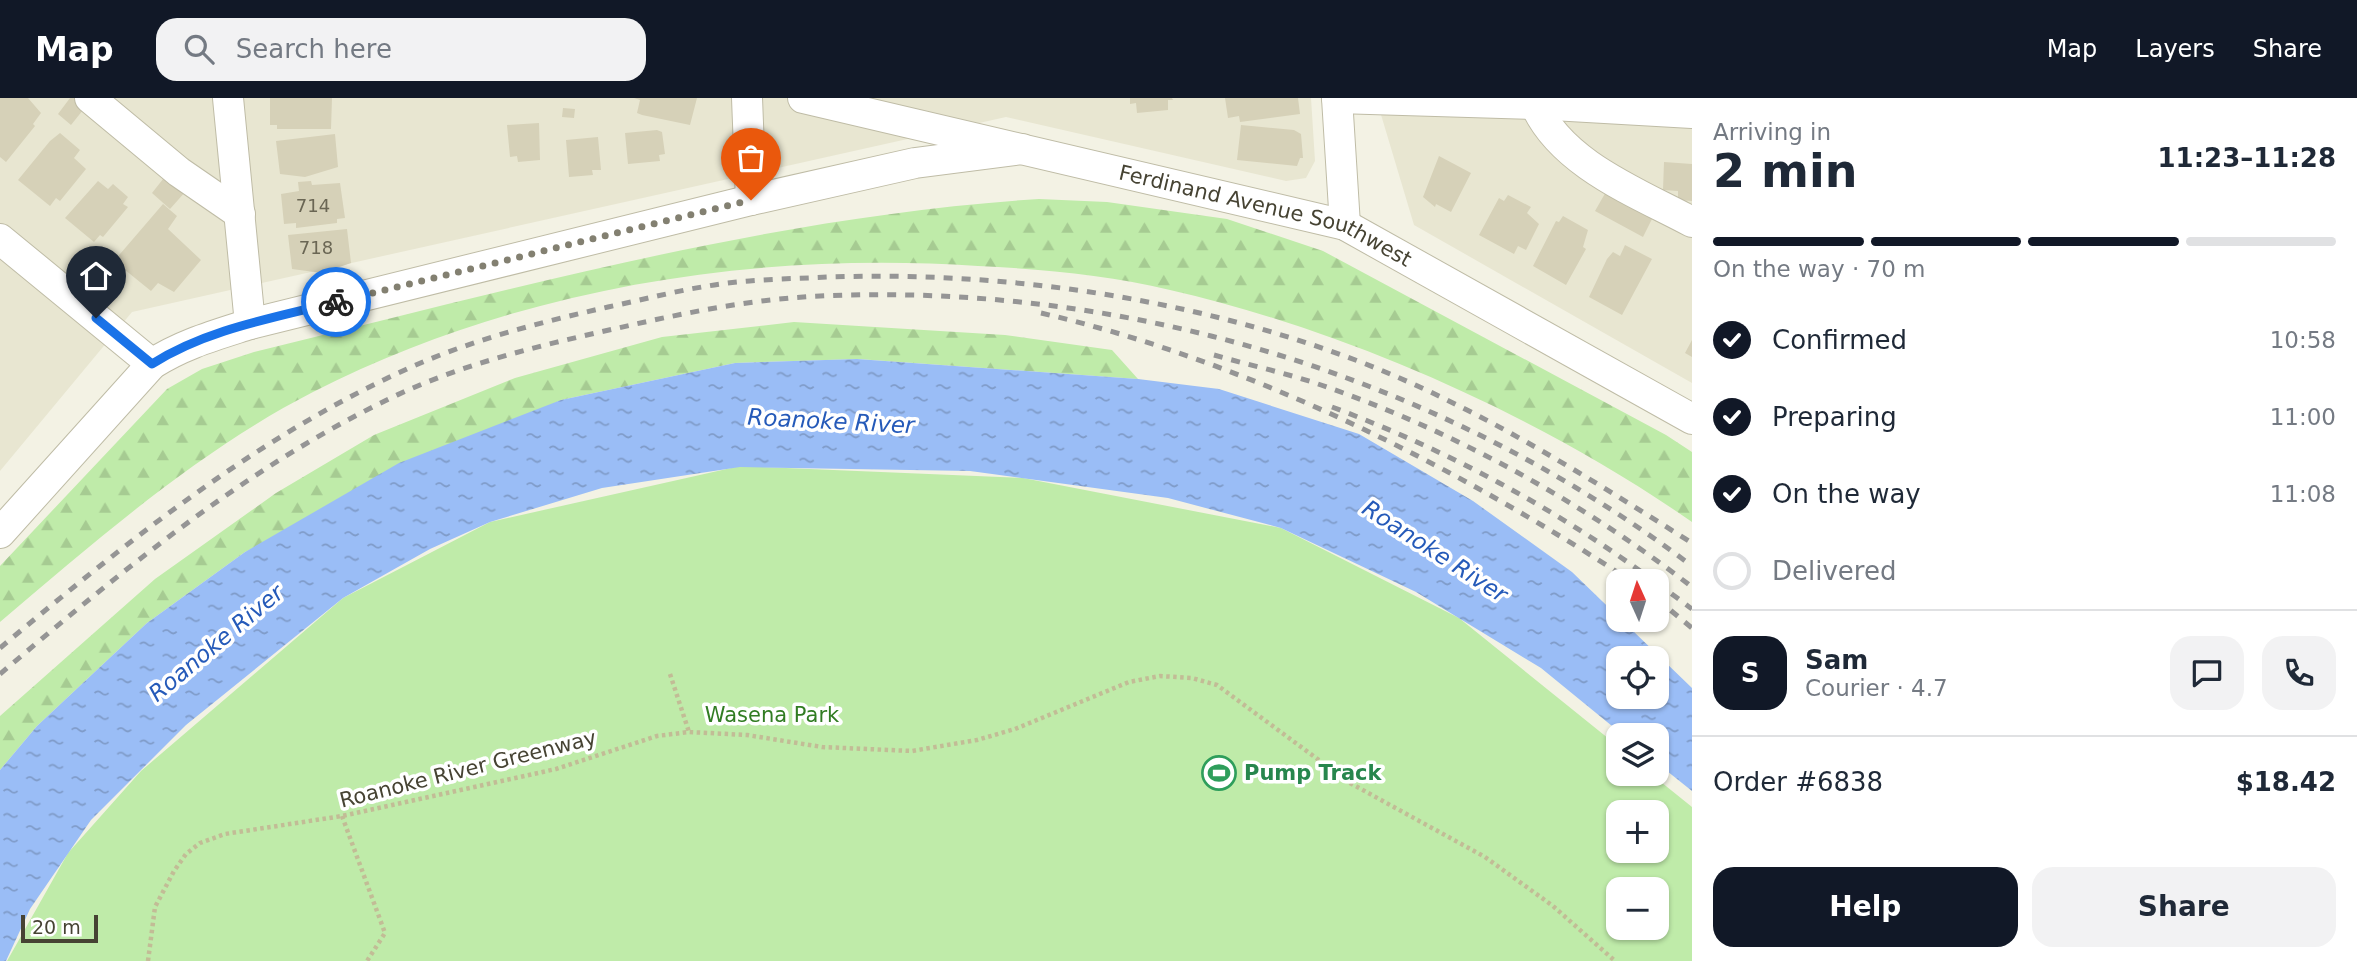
<!DOCTYPE html>
<meta charset="utf-8">
<style>
body{margin:0;font-family:"DejaVu Sans",sans-serif;background:#f2f2f3;color:#1f2937;height:100vh;display:flex;flex-direction:column;font-size:26px;white-space:nowrap}
*{box-sizing:border-box;margin:0}
p{font-size:23px;color:#747a83}
.icon{flex:none;width:38px;height:38px;fill:none;stroke:currentColor;stroke-width:2;stroke-linecap:round;stroke-linejoin:round}
.map{position:relative;flex:1;overflow:hidden}
.drawer{display:flex;flex-direction:column;background:#fff;width:665px}
.drawer>*{flex:none}
.needle{width:46px;rotate:357deg}
.controls{position:absolute;left:1606px;top:471px;display:grid;gap:14px}
.controls a{display:grid;place-items:center;width:63px;height:63px;border-radius:14px;background:#fff;box-shadow:0 2px 5px #0004;font-size:35px}
.scale{position:absolute;left:21px;bottom:18px;width:77px;box-sizing:border-box;padding-left:7px;border:4px solid #464333;border-top:0;font-size:19px;line-height:24px;white-space:nowrap;color:#464333;-webkit-text-stroke:5px #fff;paint-order:stroke}
.pin{position:absolute;display:grid;place-items:center;width:60px;height:60px;color:#fff;margin:-72px -30px;border-radius:50% 50% 50% 0;rotate:-45deg;box-shadow:0 0 7px #0007}
.pin .icon{rotate:45deg}
.courier{position:absolute;display:grid;place-items:center;width:70px;height:70px;margin:-35px;border:5px solid #1a73e8;border-radius:50%;background:#fff;color:#222;box-shadow:0 2px 9px #0007}
.headline em{font-style:normal;font-weight:800}
.headline div{display:flex;flex-direction:column-reverse}
.headline{display:flex;align-items:center;justify-content:space-between;height:119px;padding:0 21px}
h1{font-size:46px;font-weight:800;line-height:52px}
.bar{display:grid;grid-template-columns:repeat(4,1fr);gap:10px 7px;align-content:center;height:84px;padding:0 21px}
.bar i{height:9px;border-radius:5px;background:#e0e1e3}
.bar .on{background:#111827}
.bar p{grid-column:span 4}
.line{display:flex;align-items:center;gap:18px;padding:0 21px;border-top:2px solid #e0e1e3}
.line div{flex:1}
.round{display:grid;place-items:center;flex:none;width:74px;height:74px;border-radius:21px;background:#f2f2f3}
ol{padding:0 21px;list-style:none}
li{display:flex;align-items:center;gap:21px;height:77px}
li p{margin-inline-start:auto}
li .icon{padding:7px;border-radius:50%;background:#111827;color:#fff;stroke-width:4}
li:last-child{color:#747a83}
li i{width:38px;height:38px;border:4px solid #e0e1e3;border-radius:50%}
.primary-button{display:flex;gap:14px;margin-top:auto;padding:14px 21px}
.primary-button a{flex:1;height:80px;border-radius:21px;background:#111827;color:#fff;font-size:28px;font-weight:800;line-height:80px;text-align:center}
.primary-button a+a{background:#f2f2f3;color:#1f2937}
header{display:flex;align-items:center;gap:42px;box-sizing:border-box;height:98px;padding:0 35px;background:#111827;color:#fff}
header strong{font-size:33px}
nav{display:flex;gap:38px;margin-inline-start:auto;font-size:24px}
.search{width:490px;height:63px;background:#f2f2f3;display:flex;align-items:center;gap:18px;box-sizing:border-box;padding:0 24px;border-radius:21px;color:#747a83;font-size:26px}
main{display:flex;flex:1;min-height:0}
.map>svg:first-child{display:block}
.residential{fill:#e8e6d1}
.forest{fill:url(#forest-firs)}
.park{fill:#bfeba9;fill-rule:evenodd}
.water{fill:url(#water-ripples);fill-rule:evenodd}
.building{fill:#d6d1b8}
.lines{fill:none;stroke-linecap:round;stroke-linejoin:round}
.minor-casing{stroke:#bfbca6;stroke-width:32}
.path{stroke:#c2bc96;stroke-width:4.5;stroke-dasharray:3.5 3.5;stroke-linecap:butt}
.minor{stroke:#fff;stroke-width:30}
.rail{stroke:#959595;stroke-width:5;stroke-dasharray:9 9;stroke-linecap:butt}
.done{stroke:#838071;stroke-width:7;stroke-dasharray:0 12.6}
.route{stroke:#1a73e8;stroke-width:9}
.labels{text-anchor:middle;stroke-width:7;stroke-linejoin:round;paint-order:stroke}
.number-label{font-size:18px;fill:#6a6654}
.street-label{font-size:21px;fill:#464333;stroke:#fff}
.park-label{font-size:21px;fill:#317c22;stroke:#fff}
.leisure-label{font-size:21px;font-weight:bold;fill:#27864d;stroke:#fff;text-anchor:start}
.water-label{font-size:23px;font-style:italic;fill:#255ab9;stroke:#fff}
</style>
<header>
<strong>Map</strong>
<div class="search"><svg class="icon" aria-label="search" viewBox="0 0 24 24"><circle cx="10" cy="10" r="6"/><path d="M15 15l6 6"/></svg>Search here</div>
<nav><a>Map</a><a>Layers</a><a>Share</a></nav>
</header>
<main>
<div class="map">
<svg width="1692" height="863" viewBox="0 0 1692 863">
<defs>
<pattern id="forest-firs" width="22" height="20" patternUnits="userSpaceOnUse" patternTransform="scale(1.75)"><rect width="22" height="20" fill="#bfeba9"/><path d="M5 1l3.5 6h-7zM16 11l3.5 6h-7z" fill="#a6cb92"/></pattern>
<pattern id="water-ripples" width="26" height="14" patternUnits="userSpaceOnUse" patternTransform="scale(1.75)"><rect width="26" height="14" fill="#9abdf6"/><path d="M2 4q2-2 4 0t4 0M15 11q2-2 4 0t4 0" fill="none" stroke="#7f9bc8"/></pattern>
</defs>
<rect width="100%" height="100%" fill="#f3f2e4"/>
<path class="residential" d="M0 0H1311L1315 63 1306 80 1286 83 1006 19 132 214 0 373Z
M1376 0H1692V285L1414 127Z"/>
<path class="forest" d="M1039 101 1107 104 1227 121 1323 153 1666 337 1692 354V424C1541 319 1349 233 1170 192 1108 177 1042 171 978 168 751 153 517 190 313 294 198 353 98 441 0 524V468L167 291 202 271 254 254C513 191 773 118 1039 101Z
M794 224 1005 237 1112 252 1138 281 858 261 735 265 561 302 245 454 147 525 37 628 0 672V618L155 481 276 395 374 337 515 280 662 239Z"/>
<path class="park" d="M740 368 1023 380 1281 430 1459 520 1619 649V676H1651L1692 709V863H7L68 755 141 673 343 500 490 424ZM1619 714H1657V752H1619ZM1619 791H1657V830H1619Z"/>
<path class="water" d="M857 261 1138 281 1219 291 1359 336 1473 403 1572 474 1692 590V693L1657 665V637H1623L1541 570 1416 494 1281 430 1168 400 970 373 740 369 602 390 490 424 430 451 343 500 186 627 91 722 30 811 6 863H0V672L37 628 147 525 245 454 399 365 561 302 735 265ZM1619 560H1657V598H1619Z"/>
<path class="building" d="M0 0H28L41 15 33 26 35 28 6 64 0 59Z
M70 0H79L87 7 71 27 58 16Z
M270 0H332L331 31H277V27H270Z
M634 0H697L690 27 642 17 637 15 640 2Z
M1130 0H1172L1173 2H1168V12L1137 15 1136 5 1130 6Z
M1225 0H1298L1300 16 1240 24 1239 18 1228 20Z
M563 10 575 11 574 20 562 19Z
M539 25 540 62 518 64 517 58 510 59 507 27Z
M1241 27 1294 32 1301 36 1303 60H1300L1297 68 1237 62Z
M657 32 662 34 665 56 659 57 660 63 628 66 625 35Z
M60 35 80 52 74 60 86 71 60 103 56 100 50 108 18 82 50 43Z
M335 36 338 69 305 79 280 76 276 43Z
M598 39 601 72H592L593 77 569 79 566 42Z
M1439 58 1471 75 1451 114 1436 106 1435 109 1423 99Z
M1664 64 1692 66V103L1678 102V93L1663 92Z
M167 76 186 93 170 111 152 95Z
M98 83 108 91 113 86 128 99 123 106 128 109 103 139 100 137 94 144 65 120Z
M311 83 312 87 340 85 345 120 337 121V125L296 130V125L284 126 281 96 299 93 298 84Z
M1607 92 1652 121 1643 139 1595 113Z
M1508 97 1531 109 1527 115 1539 126 1526 152 1518 148 1514 156 1479 137 1499 100 1504 103Z
M163 106 177 118 168 131 201 162 174 194 158 185 151 193 114 163Z
M1563 118 1588 132 1583 149 1586 151 1566 187 1533 168 1556 123 1559 124Z
M347 131 351 165 322 175 292 171 288 137Z
M1625 147 1652 161 1622 217 1589 199 1607 161 1613 154 1620 158Z
M1692 242V259L1685 255Z"/>
<g class="lines">
<g class="minor-casing">
<g id="minor">
<path d="M90 0 179 74 240 116"/>
<path d="M228 0 250 226"/>
<path d="M747 0 751 102"/>
<path id="s1" d="M803 0 1345 127 1692 321"/>
<path d="M1337 0 1535 6 1692 15"/>
<path d="M1337 0 1345 127"/>
<path d="M1535 6C1561 66 1638 95 1692 124"/>
<path d="M0 141 152 266"/>
<path d="M0 435 152 266C183 246 216 237 250 226L751 102 915 65 1022 51"/>
</g>
</g>
<path class="path" d="M670 576 689 634
M342 718 385 835 367 863
M148 863 155 809 174 773 186 756 200 745 225 736 342 718 556 671 657 638 689 634 747 637 822 649 912 653 977 642 1015 631 1129 584 1160 578 1192 580 1217 587 1350 685 1485 759 1553 808 1615 863"/>
<use href="#minor" class="minor"/>
<path class="rail" d="M1041 215C1248 263 1454 367 1631 483
M1214 257C1249 267 1286 275 1321 287 1454 333 1581 403 1692 489
M1332 309C1447 352 1555 410 1654 483
M1657 485 1692 511
M1657 501 1692 530
M0 550C123 447 249 345 396 276 463 244 537 225 608 209 642 202 675 193 708 188 748 181 789 181 829 179 1006 173 1191 200 1358 263 1478 309 1584 377 1692 445
M0 576C124 471 248 368 395 298 465 265 542 247 618 230 684 215 752 201 820 198 1132 184 1443 280 1692 468"/>
</g>
<g class="lines">
<path class="done" d="M336 204 751 102"/>
<path class="route" d="M96 220 152 266C207 231 274 220 336 204"/>
</g>
<defs>
<g id="stadium-ring" transform="scale(1.75)"><circle r="9.5" fill="#fff" stroke="#2e9e5b" stroke-width="1.5"/><path d="M0-5a6.5 5 0 1 0 0 10a6.5 5 0 1 0 0-10ZM-3.5-1.8h7v3.6h-7Z" fill="#2e9e5b"/></g>
</defs>
<g fill-rule="evenodd">
<use href="#stadium-ring" x="1219" y="675"/>
</g>
<g class="labels">
<g class="number-label">
<text x="313" y="114">714</text>
<text x="316" y="156">718</text>
</g>
<g class="street-label">
<text dy="7" stroke="none"><textPath href="#s1" startOffset="478">Ferdinand Avenue Southwest</textPath></text>
<text transform="translate(468 671) rotate(-14)" y="7">Roanoke River Greenway</text>
</g>
<g class="park-label">
<text x="772" y="624">Wasena Park</text>
</g>
<g class="leisure-label">
<text x="1244" y="682">Pump Track</text>
</g>
<g class="water-label">
<text transform="translate(831 323) rotate(3)" y="8">Roanoke River</text>
<text transform="translate(1435 453) rotate(33)" y="8">Roanoke River</text>
<text transform="translate(216 545) rotate(-40)" y="8">Roanoke River</text>
</g>
</g>
</svg>
<div class="controls">
<a><svg class="needle" viewBox="-14 -14 28 28"><path d="M0-13l5 13h-10z" fill="#e53935"/><path d="M0 13l5-13h-10z" fill="#747a83"/></svg></a>
<a><svg class="icon" aria-label="locate" viewBox="0 0 24 24"><circle cx="12" cy="12" r="6"/><path d="M12 2v4M12 18v4M2 12h4M18 12h4"/></svg></a>
<a><svg class="icon" aria-label="layers" viewBox="0 0 24 24"><path d="M12 4l9 5-9 5-9-5zM3 14l9 5 9-5"/></svg></a>
<a>+</a>
<a>−</a>
</div>
<div class="scale">20 m</div>
<div class="pin" style="left:751px;top:102px;background:#ea580c"><svg class="icon" aria-label="bag" viewBox="0 0 24 24"><path d="M5 8h14l-1 12H6zM9 8a3 3 0 0 1 6 0"/></svg></div>
<div class="pin" style="left:96px;top:220px;background:#1f2937"><svg class="icon" aria-label="home" viewBox="0 0 24 24"><path d="M3 11l9-7 9 7M6 9v11h12V9"/></svg></div>
<div class="courier" style="left:336px;top:204px"><svg class="icon" aria-label="bike" viewBox="0 0 24 24"><circle cx="6" cy="16" r="4"/><circle cx="18" cy="16" r="4"/><path d="M6 16l4-8h5l3 8M10 8l3 8H6M13 5h3"/></svg></div>
</div>
<section class="drawer">
<div class="headline"><div><h1>2 min</h1><p>Arriving in</p></div><em>11:23–11:28</em></div>
<div class="bar"><i class="on"></i><i class="on"></i><i class="on"></i><i></i><p>On the way · 70 m</p></div>
<ol>
<li><svg class="icon" aria-label="check" viewBox="0 0 24 24"><path d="M5 12l5 5 9-10"/></svg>Confirmed<p>10:58</p></li>
<li><svg class="icon" aria-label="check" viewBox="0 0 24 24"><path d="M5 12l5 5 9-10"/></svg>Preparing<p>11:00</p></li>
<li><svg class="icon" aria-label="check" viewBox="0 0 24 24"><path d="M5 12l5 5 9-10"/></svg>On the way<p>11:08</p></li>
<li><i></i>Delivered</li>
</ol>
<div class="line" style="height:126px"><b class="round" style="background:#111827;color:#fff">S</b><div><b>Sam</b><p>Courier · 4.7</p></div><a class="round"><svg class="icon" aria-label="chat" viewBox="0 0 24 24"><path d="M4 5h16v11H9l-5 4z"/></svg></a><a class="round"><svg class="icon" aria-label="phone" viewBox="0 0 24 24"><path d="M5 4h4l2 5-3 2q2 4 5 5l2-3 5 2v4C11 20 4 13 5 4z"/></svg></a></div>
<div class="line" style="height:91px"><div>Order #6838</div><b>$18.42</b></div>
<div class="primary-button"><a>Help</a><a>Share</a></div>
</section>
</main>
